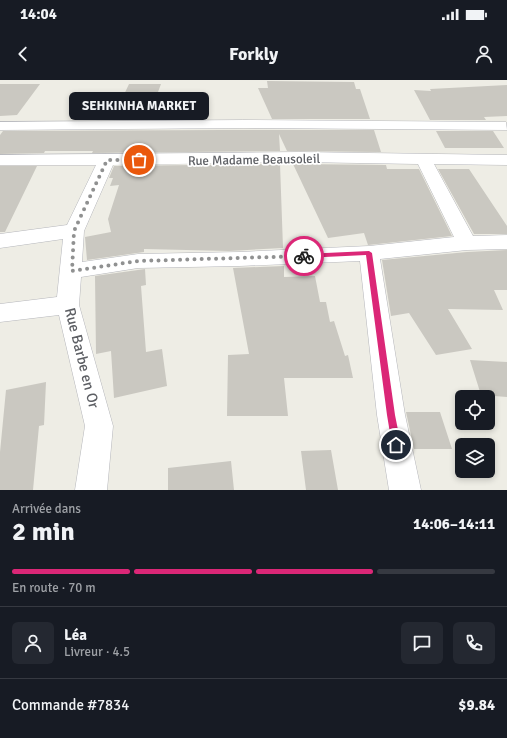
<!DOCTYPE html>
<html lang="fr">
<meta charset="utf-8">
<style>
body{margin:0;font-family:Signika,sans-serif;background:#242831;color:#f1f3f6;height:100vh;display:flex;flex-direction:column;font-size:15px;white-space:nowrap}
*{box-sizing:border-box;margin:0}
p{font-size:13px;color:#9ea1a6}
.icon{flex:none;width:22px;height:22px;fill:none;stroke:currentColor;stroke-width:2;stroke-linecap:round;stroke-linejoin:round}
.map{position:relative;height:410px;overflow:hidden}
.side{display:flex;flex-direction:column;background:#171b24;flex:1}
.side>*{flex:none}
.buttons{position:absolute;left:455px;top:310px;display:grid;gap:8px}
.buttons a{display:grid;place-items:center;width:40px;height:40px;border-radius:6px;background:#171b24;box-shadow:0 2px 6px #0003;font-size:20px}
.pin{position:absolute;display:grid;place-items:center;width:34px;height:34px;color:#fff;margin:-17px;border:2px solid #fff;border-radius:50%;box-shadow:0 1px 4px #0007}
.courier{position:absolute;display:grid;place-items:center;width:40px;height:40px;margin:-20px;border:3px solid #db2777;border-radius:50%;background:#fff;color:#222;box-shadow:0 1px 5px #0007}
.bubble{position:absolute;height:28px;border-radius:6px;background:#171b24;box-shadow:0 2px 6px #0003;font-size:13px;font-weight:800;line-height:28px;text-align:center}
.summary em{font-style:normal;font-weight:800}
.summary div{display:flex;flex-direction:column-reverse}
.summary{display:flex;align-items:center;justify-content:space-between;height:68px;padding:0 12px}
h1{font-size:26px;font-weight:800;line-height:30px}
.bar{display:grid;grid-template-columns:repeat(4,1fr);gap:6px 4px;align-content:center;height:48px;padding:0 12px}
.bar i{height:5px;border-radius:3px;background:#363941}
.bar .on{background:#db2777}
.bar p{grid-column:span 4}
.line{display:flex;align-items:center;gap:10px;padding:0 12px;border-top:1px solid #363941}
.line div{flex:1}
.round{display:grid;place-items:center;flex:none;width:42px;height:42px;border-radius:6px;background:#242831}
.status{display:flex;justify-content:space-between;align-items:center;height:28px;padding:0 20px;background:#171b24;direction:ltr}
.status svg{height:11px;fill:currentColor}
header{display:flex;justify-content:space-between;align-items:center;height:52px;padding:0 12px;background:#171b24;font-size:18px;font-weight:800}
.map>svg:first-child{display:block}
.building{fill:#cac8c1}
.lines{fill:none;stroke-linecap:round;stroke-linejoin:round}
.minor-casing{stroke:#b5b6bb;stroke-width:1}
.minor{fill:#fff;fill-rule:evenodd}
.route{fill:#db2777}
.done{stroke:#909191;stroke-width:4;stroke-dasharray:0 7.2}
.labels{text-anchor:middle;stroke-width:3.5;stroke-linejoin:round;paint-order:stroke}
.far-street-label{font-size:13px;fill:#5d5f64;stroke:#fff}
.street-label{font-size:15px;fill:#5d5f64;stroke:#fff}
</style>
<div class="status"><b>14:04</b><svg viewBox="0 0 49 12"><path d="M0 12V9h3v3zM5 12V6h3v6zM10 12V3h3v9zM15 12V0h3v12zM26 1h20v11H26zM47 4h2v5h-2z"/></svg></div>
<header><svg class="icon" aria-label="back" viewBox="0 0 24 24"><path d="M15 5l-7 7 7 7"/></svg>Forkly<svg class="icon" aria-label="person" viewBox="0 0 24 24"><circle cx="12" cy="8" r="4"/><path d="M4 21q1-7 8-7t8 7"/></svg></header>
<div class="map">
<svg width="507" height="410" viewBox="0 0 507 410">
<rect width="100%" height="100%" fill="#eeede5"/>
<path class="building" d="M267 1 354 2 356 9H360L370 39H272L258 8H268Z
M0 4H40L17 35 0 36Z
M129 4H161L148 39 112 40Z
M507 5V36L484 37 486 40H430L414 10 431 11 430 9Z
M223 50H374L381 72 287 71 279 54 280 71 92 73 93 71H45L44 73 0 74V55L3 51Z
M436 51H493L504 68H445Z
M280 84 283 168 229 171 144 169V172L87 180 85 157 111 152 108 139 119 105 110 106 113 98H109L114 86Z
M293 84 386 85 387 89H419L452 156 368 165 364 153 328 158Z
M0 86H37L5 152H0Z
M438 89H469L507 146V154H474Z
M507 170V210H494L503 230 448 229 472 269 436 275 409 233 391 236 382 180 467 172Z
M284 186V197L315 196 320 222H326L330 242 334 241 345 276 348 275 353 298H284L288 336H227L228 275 249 274 233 188Z
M145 189 146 205 141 206 146 272 162 269 167 306 114 318 111 271 96 274 95 196Z
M470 280 507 282V317L481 315Z
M46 302 44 345 39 346 33 410H0V372L6 310Z
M406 332H440L452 369H414Z
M331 370 338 410H306L301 371Z
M231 381 234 410H168V388Z"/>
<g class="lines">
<g class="minor-casing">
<path id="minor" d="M243 40 506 42 507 50 243 48 0 50V42Z
M299 72 507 75V85L434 84 473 156 507 155V169L467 170 380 179 405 335 421 410H389L377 335 360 181 239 186 138 188 81 197 79 225 113 346 107 410H75L85 346 59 235 0 242V224L57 217 63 159 0 168V154L67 145 96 85H0V75ZM299 82 418 84 454 157 369 166 239 172 138 174 82 182 84 151 113 85Z"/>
</g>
<use href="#minor" class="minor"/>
</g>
<path class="route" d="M369 171 372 173 395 335 401 365 400 368 396 369 393 368 392 365 387 335 366 175 304 178 301 176 304 174Z"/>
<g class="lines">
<path class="done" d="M139 80H107L74 151 72 191 138 181 304 176"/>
</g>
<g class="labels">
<g class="far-street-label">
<text transform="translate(254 79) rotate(-1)" y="5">Rue Madame Beausoleil</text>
</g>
<g class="street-label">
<text transform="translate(82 278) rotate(76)" y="5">Rue Barbe en Or</text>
</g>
</g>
</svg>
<div class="buttons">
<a><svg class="icon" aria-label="locate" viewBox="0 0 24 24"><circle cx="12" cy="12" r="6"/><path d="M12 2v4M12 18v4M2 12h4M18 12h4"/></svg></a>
<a><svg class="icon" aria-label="layers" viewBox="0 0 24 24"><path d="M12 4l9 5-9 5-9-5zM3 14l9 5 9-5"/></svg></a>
</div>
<div class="pin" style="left:139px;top:80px;background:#ea580c"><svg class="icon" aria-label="bag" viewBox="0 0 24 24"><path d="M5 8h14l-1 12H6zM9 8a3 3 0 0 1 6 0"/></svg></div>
<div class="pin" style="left:396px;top:365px;background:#1f2937"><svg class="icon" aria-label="home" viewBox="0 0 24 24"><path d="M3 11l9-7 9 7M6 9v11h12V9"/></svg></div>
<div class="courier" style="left:304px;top:176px"><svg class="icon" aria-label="bike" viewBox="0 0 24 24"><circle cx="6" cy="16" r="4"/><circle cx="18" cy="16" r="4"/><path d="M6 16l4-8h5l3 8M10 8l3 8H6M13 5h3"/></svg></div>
<div class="bubble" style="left:69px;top:12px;width:140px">SEHKINHA MARKET</div>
</div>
<section class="side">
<div class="summary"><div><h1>2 min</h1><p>Arrivée dans</p></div><em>14:06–14:11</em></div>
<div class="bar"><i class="on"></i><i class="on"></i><i class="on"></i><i></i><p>En route · 70 m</p></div>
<div class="line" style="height:72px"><a class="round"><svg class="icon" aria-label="person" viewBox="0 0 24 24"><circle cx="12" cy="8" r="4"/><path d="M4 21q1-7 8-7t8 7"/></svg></a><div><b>Léa</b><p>Livreur · 4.5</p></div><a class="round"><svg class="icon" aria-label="chat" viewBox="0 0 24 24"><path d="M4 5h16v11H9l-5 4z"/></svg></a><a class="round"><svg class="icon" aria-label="phone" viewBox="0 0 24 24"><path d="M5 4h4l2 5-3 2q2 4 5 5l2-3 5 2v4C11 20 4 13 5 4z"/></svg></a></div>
<div class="line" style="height:52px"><div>Commande #7834</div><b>$9.84</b></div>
</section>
